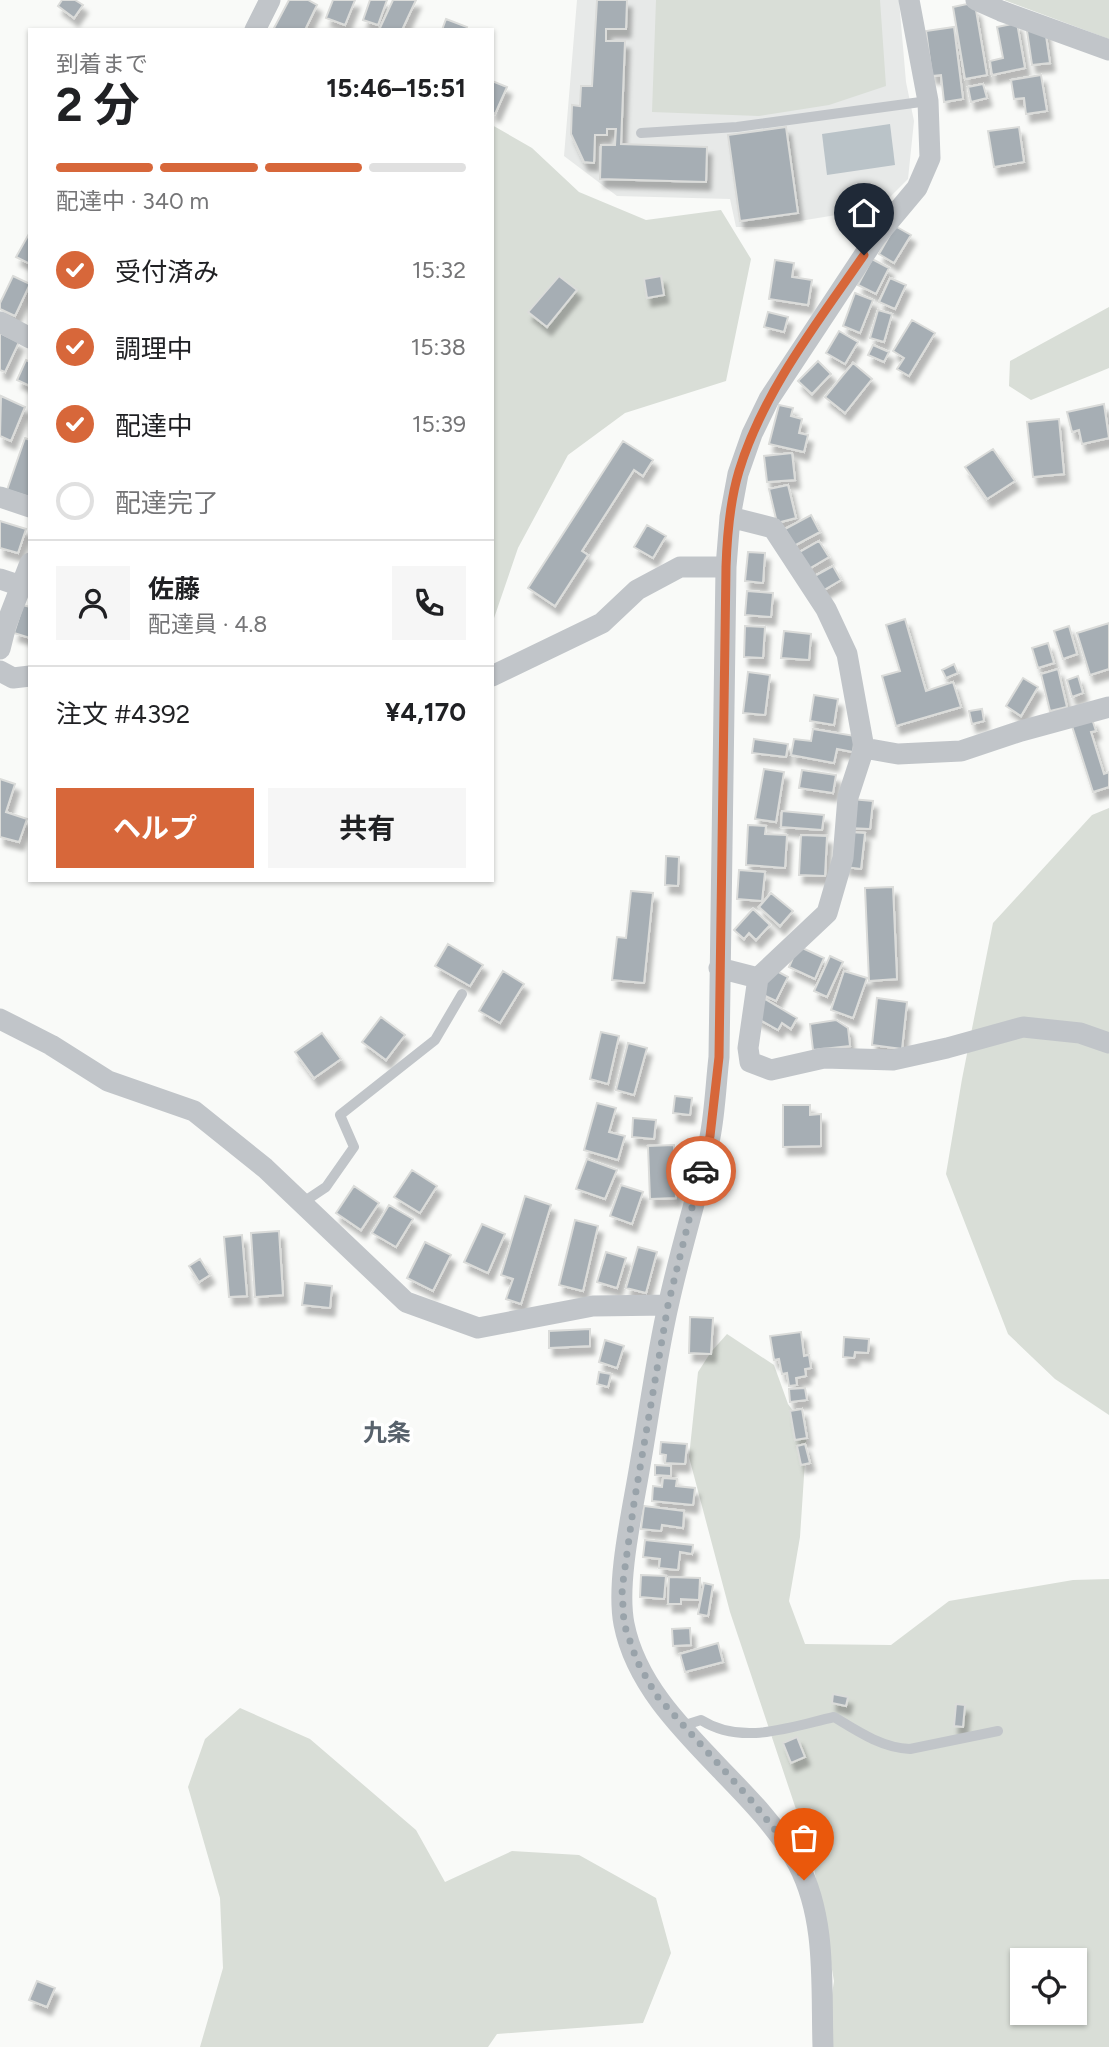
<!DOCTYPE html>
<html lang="ja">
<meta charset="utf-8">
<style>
body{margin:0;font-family:Figtree,"Noto Sans JP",sans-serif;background:#f6f6f6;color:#202124;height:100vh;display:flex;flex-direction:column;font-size:26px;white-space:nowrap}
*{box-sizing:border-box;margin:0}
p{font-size:23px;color:#757577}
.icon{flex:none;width:38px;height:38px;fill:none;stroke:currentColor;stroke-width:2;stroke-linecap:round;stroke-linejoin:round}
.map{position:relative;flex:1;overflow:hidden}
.side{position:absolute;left:28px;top:28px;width:466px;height:854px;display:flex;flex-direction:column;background:#fff;border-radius:0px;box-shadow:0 2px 5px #0004}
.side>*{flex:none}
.fabs{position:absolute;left:1010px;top:1948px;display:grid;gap:14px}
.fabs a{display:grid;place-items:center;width:77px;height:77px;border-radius:0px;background:#fff;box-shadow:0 2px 5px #0004;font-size:35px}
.pin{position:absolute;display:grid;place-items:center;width:60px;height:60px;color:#fff;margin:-72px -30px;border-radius:50% 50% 50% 0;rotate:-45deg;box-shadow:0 0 7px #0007}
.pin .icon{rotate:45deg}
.courier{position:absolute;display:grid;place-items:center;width:70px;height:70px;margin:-35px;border:5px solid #d7673a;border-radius:50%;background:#fff;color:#222;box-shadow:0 2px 9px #0007}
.overview em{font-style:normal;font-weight:700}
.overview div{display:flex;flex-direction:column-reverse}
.overview{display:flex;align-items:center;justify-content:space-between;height:119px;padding:0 28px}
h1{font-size:46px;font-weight:700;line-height:52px}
.bar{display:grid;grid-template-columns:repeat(4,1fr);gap:10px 7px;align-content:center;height:84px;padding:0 28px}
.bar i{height:9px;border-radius:5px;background:#e0e0e0}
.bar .on{background:#d7673a}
.bar p{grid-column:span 4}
.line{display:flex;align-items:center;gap:18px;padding:0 28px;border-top:2px solid #e0e0e0}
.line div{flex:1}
.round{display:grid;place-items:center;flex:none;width:74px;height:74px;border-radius:0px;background:#f6f6f6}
ol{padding:0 28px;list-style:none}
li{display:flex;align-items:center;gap:21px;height:77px}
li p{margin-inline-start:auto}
li .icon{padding:7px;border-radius:50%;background:#d7673a;color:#fff;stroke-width:4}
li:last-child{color:#757577}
li i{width:38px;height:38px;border:4px solid #e0e0e0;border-radius:50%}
.primary-button{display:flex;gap:14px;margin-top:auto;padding:14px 28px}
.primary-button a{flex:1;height:80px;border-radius:0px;background:#d7673a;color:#fff;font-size:28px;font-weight:700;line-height:80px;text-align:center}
.primary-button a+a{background:#f6f6f6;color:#202124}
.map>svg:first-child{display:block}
.built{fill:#e7e9e8}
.green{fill:#d9ded7;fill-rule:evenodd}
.water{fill:#bac3c8}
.building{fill:#a6aeb4;stroke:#dbdcda;stroke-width:2;filter:url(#shadow)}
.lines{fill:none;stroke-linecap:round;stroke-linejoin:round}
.lane{stroke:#c1c5c9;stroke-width:10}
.street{stroke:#c1c5c9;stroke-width:21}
.done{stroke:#99a3aa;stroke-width:7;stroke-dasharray:0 12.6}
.route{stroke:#d7673a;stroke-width:9}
.labels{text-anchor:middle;stroke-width:7;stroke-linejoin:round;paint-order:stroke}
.quarter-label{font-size:24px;font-weight:bold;fill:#58626c;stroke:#fff}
</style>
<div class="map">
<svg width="1109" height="2047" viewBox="0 0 1109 2047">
<defs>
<filter id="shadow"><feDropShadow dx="4.5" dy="8" stdDeviation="2" flood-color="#0004"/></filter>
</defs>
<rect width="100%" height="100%" fill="#f9faf8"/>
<path class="built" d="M577 0H899L906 82 914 121 908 179 879 208 763 227H736L730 199 617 196 564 156Z"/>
<path class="green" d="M656 0H880L886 86 829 105 759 116 652 112Z
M1004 0H1109V39Z
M492 125 532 148 579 192 646 220 721 210 751 259 726 381 625 413 568 455 518 548 492 624Z
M1109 307V368L1031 400 1009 386 1010 361Z
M1109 808V1415L1055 1379 1008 1334 946 1174 962 1079 993 923 1092 815Z
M727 1334 774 1365 788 1404 807 1430 800 1537 789 1601 805 1644 891 1645 949 1601 1073 1580 1109 1579V2047H824L834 1981 812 1857 730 1612 689 1457 698 1372 711 1352ZM1022 1960H1074V2012H1022Z
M240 1708 310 1739 416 1830 445 1882 512 1851 579 1855 656 1898 671 1953 643 2023 497 2034 488 2047H200L223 1968 220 1898 188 1787 205 1739Z"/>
<path class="water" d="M890 124 895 165 827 175 822 134Z"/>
<path class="building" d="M62 0H75L83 5 74 18 58 6Z
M289 0H308L317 5 305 30H273Z
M333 0H355L345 25 326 18Z
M370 0H387L378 25 363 20Z
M393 0H416L402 30H379Z
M597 0H627L626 29H606V41H625L621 144 707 147 706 182 600 179 601 145H615L616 129H607V135H595L594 163 584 162 571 134 572 105 580 106 581 86H592Z
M967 4 976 10 987 75 965 79 953 7Z
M446 19 467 27 466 30H442Z
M1017 23 1025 68 992 75 990 61 1003 58 997 27Z
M954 27 963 99 944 102 941 75 932 76 926 31Z
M1045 29 1050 63 1032 65 1027 31Z
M1041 75 1047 111 1026 114 1024 98 1014 99 1011 80Z
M492 81 507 87 495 114 492 112Z
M983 84 987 98 971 102 968 87Z
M786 127 798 213 740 221 728 135Z
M1019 127 1024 162 994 167 988 131Z
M895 226 911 235 894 263 879 254Z
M30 232V264L16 257Z
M872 259 889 268 876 294 858 285Z
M775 260 794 263 792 277 812 280 808 305 769 299Z
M13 276 30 284 15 316 0 309V303Z
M559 276 577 290 547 327 528 312Z
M661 276 664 295 647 298 644 279Z
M890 278 906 285 895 309 879 302Z
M855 293 873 300 860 333 843 326Z
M878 310 892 314 884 342 870 338Z
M768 312 788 317 784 332 764 327Z
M912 320 935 333 909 376 897 369 904 358 893 351Z
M839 331 858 342 845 364 826 353Z
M0 333 19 342 5 372 0 370Z
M873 345 889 352 884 362 868 355Z
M26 360 30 362V386L17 380Z
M818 361 831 374 812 394 798 381Z
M853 363 872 379 845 413 825 397Z
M1 396 25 407 11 441 0 436Z
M1104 404 1109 438 1082 444 1079 430 1072 432 1067 412Z
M779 405 793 408 791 416 802 419 799 433 808 435 804 452 769 444Z
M1059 419 1064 474 1033 477 1027 422Z
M25 438 30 440 29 497 7 490Z
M623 441 653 460 643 476 634 470 582 551 588 555 555 606 528 588Z
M993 449 1015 481 987 499 965 467Z
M792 453 795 480 767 482 764 456Z
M788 485 796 518 777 523 769 489Z
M811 515 820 532 794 546 785 529Z
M0 521 26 529 18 553 0 548Z
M647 525 666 536 653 558 634 547Z
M819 541 829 557 807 570 798 553Z
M748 552 765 553 763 583 745 581Z
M833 566 841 580 819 593 811 578Z
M747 591 773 593 771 617 745 615Z
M23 605 30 607V638L14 633Z
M905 619 926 691 953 682 961 707 896 726 882 676 900 671 886 625Z
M1109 623V669L1090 675 1077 633Z
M745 626 765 627 763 658 744 657Z
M1069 626 1077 654 1063 659 1054 631Z
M784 631 811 634 809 660 781 658Z
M1048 643 1054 663 1038 668 1032 648Z
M954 664 958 673 946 678 942 670Z
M1058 669 1067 707 1050 711 1041 674Z
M748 672 770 675 765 715 743 713Z
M1078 676 1083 693 1072 697 1067 680Z
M1023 678 1038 687 1021 716 1006 706Z
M814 695 838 699 834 725 810 721Z
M982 709 984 721 972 724 969 711Z
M1092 719 1096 731 1091 732 1104 774 1109 772V787L1093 792 1072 726Z
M813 729 855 736 853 752 837 749 834 763 791 755 794 739 811 741Z
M754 739 788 744 786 757 752 753Z
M764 769 784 772 776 822 755 819Z
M802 770 836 775 833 793 799 788Z
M0 779 15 784 6 812 27 819 19 842 0 837Z
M851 799 873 801 870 829 848 828Z
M782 811 824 815 822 830 781 827Z
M748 825 766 826 765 834 787 835 785 868 746 865Z
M849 832 865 833 861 869 845 867Z
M801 835 827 836 825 876 799 875Z
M666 856 679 857 678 886 665 885Z
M739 870 765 872 762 901 737 899Z
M893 887 897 979 869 981 865 888Z
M631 891 653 893 644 983 612 980 617 937 626 938Z
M771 893 793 911 780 926 759 907Z
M753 909 770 925 756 940 749 933 744 939 734 930Z
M448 944 483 965 470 986 435 966Z
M798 946 824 958 815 979 789 967Z
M830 956 843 962 827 997 814 991Z
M771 968 788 977 776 1001 759 993Z
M503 971 524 984 500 1023 479 1011Z
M844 971 867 978 853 1018 831 1010Z
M877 998 907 1002 902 1049 872 1045Z
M765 999 797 1018 791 1029 782 1023 778 1030 755 1017Z
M381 1017 405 1035 386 1060 362 1042Z
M836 1020 848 1028 850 1046 813 1050 810 1024Z
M601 1032 619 1036 608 1084 590 1079Z
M322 1033 341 1059 314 1078 295 1052Z
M628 1043 647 1048 634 1095 616 1090Z
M675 1096 692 1098 690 1115 673 1113Z
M597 1103 616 1108 609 1132 625 1136 618 1160 584 1150Z
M783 1105H810V1115L821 1114V1146L783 1147Z
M633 1118 656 1120 654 1139 632 1137Z
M674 1145 676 1198 650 1199 648 1146Z
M587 1159 617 1170 605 1199 576 1189Z
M412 1170 437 1186 420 1213 394 1197Z
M621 1185 643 1192 632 1224 610 1216Z
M354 1186 379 1203 361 1230 336 1213Z
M525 1196 551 1205 521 1304 506 1299 513 1279 501 1275Z
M389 1205 413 1219 396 1247 372 1233Z
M575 1220 598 1226 583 1291 559 1285Z
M482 1224 505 1234 488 1273 464 1262Z
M279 1231 283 1295 255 1297 251 1233Z
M242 1235 247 1296 229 1297 224 1237Z
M425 1242 451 1255 433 1291 407 1278Z
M638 1247 657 1252 646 1293 626 1288Z
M606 1252 626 1258 617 1288 597 1282Z
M200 1259 210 1275 199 1282 189 1266Z
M305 1283 332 1286 330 1308 302 1305Z
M690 1317 713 1318 711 1354 689 1353Z
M590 1329V1346L549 1348V1331Z
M801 1332 804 1356 809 1355 811 1368 805 1369 806 1376 796 1378 797 1385 789 1386 787 1373 782 1374 779 1359 774 1360 770 1336Z
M844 1337 869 1339 868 1353 855 1352 854 1358 843 1357Z
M605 1340 624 1346 617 1368 599 1362Z
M599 1372 611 1374 608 1387 597 1384Z
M805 1388 807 1400 790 1402 789 1389Z
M802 1409 807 1438 795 1440 790 1411Z
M661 1442 687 1444 685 1464 665 1463 666 1455 660 1454Z
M805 1444 810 1463 801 1465 797 1446Z
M655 1465 671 1466V1476L655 1475Z
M663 1478 677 1479 676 1486 695 1488 693 1505 652 1501 653 1486 662 1487Z
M644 1506 684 1511 683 1528 662 1525 661 1531 641 1529Z
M645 1540 693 1545 692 1554 680 1552 678 1570 659 1568 660 1559 643 1557Z
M641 1575 666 1576 664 1599 640 1597Z
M669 1577 700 1578 699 1600 681 1599V1604H668Z
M704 1583 713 1585 708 1616 698 1614Z
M690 1628 691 1645 673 1646 672 1629Z
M718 1643 723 1662 685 1672 680 1654Z
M833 1694 848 1697 846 1706 832 1703Z
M956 1704 965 1705 963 1727 954 1726Z
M797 1737 805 1757 791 1763 783 1743Z
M37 1981 55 1988 47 2007 29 2000Z"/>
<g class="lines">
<path class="lane" d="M641 133 737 127 928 101
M302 1203 326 1187 354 1147 340 1115 435 1040 462 994
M682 1726 701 1720C742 1746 790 1727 834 1717 857 1731 882 1748 910 1749L998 1731"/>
<path class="street" d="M976 0 1001 11 1109 50
M255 30 270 0
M0 322 30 338
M0 497 30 507
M0 579 21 586
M0 649 6 625 30 563
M0 671 13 678 30 676
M492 676 602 623 637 590 680 567H726
M864 748 898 754 961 751 1021 731 1109 707
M719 968 758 978 827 913 843 858 848 797 864 748 847 654 826 609 773 528 730 517
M758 978 748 1048 750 1062 771 1070 824 1058 893 1060 947 1048 1023 1027 1080 1033 1109 1043
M0 1019 51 1045 108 1081 194 1111 265 1168 406 1302 478 1328 593 1306 668 1305
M823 2047C821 1986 827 1919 798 1864 752 1780 643 1721 624 1624 616 1583 632 1513 639 1471 649 1415 656 1358 669 1302 681 1247 699 1192 710 1137 715 1111 716 1083 719 1057L726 567 730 517 738 474 752 434 769 399 876 237 917 188 930 158 928 101 909 0"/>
</g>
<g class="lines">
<path class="done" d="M701 1171 668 1305 634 1503 622 1589 624 1624 637 1661 656 1695 751 1800 784 1841 804 1880"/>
<path class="route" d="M701 1171 710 1136 719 1057 726 567C727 536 730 501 739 471 763 392 817 323 864 255"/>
</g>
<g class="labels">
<g class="quarter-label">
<text x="387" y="1441">九条</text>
</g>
</g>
</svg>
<div class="fabs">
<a><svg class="icon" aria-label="locate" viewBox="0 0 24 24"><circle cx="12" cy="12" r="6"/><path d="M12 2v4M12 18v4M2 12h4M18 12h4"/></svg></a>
</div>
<div class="pin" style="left:804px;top:1880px;background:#ea580c"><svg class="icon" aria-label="bag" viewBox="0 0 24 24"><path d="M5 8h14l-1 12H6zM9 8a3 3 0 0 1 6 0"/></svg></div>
<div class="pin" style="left:864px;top:255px;background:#1f2937"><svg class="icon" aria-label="home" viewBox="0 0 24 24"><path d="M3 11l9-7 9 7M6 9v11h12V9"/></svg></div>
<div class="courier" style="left:701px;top:1171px"><svg class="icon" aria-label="car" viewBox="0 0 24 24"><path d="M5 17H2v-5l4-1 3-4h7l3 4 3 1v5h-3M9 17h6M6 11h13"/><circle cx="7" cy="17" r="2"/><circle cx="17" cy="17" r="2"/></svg></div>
<section class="side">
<div class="overview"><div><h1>2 分</h1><p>到着まで</p></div><em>15:46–15:51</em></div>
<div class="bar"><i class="on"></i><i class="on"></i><i class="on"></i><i></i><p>配達中 · 340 m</p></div>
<ol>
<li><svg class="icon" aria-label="check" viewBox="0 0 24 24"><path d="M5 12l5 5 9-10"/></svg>受付済み<p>15:32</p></li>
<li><svg class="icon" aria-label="check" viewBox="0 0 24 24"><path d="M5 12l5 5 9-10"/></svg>調理中<p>15:38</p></li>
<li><svg class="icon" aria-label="check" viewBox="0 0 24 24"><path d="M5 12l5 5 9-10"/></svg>配達中<p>15:39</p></li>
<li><i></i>配達完了</li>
</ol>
<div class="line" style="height:126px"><a class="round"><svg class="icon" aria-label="person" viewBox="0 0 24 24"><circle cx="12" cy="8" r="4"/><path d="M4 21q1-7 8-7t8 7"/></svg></a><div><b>佐藤</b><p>配達員 · 4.8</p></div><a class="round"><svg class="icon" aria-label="phone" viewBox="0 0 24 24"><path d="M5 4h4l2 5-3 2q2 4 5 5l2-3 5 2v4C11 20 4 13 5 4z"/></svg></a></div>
<div class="line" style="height:91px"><div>注文 #4392</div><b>¥4,170</b></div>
<div class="primary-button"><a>ヘルプ</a><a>共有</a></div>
</section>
</div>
